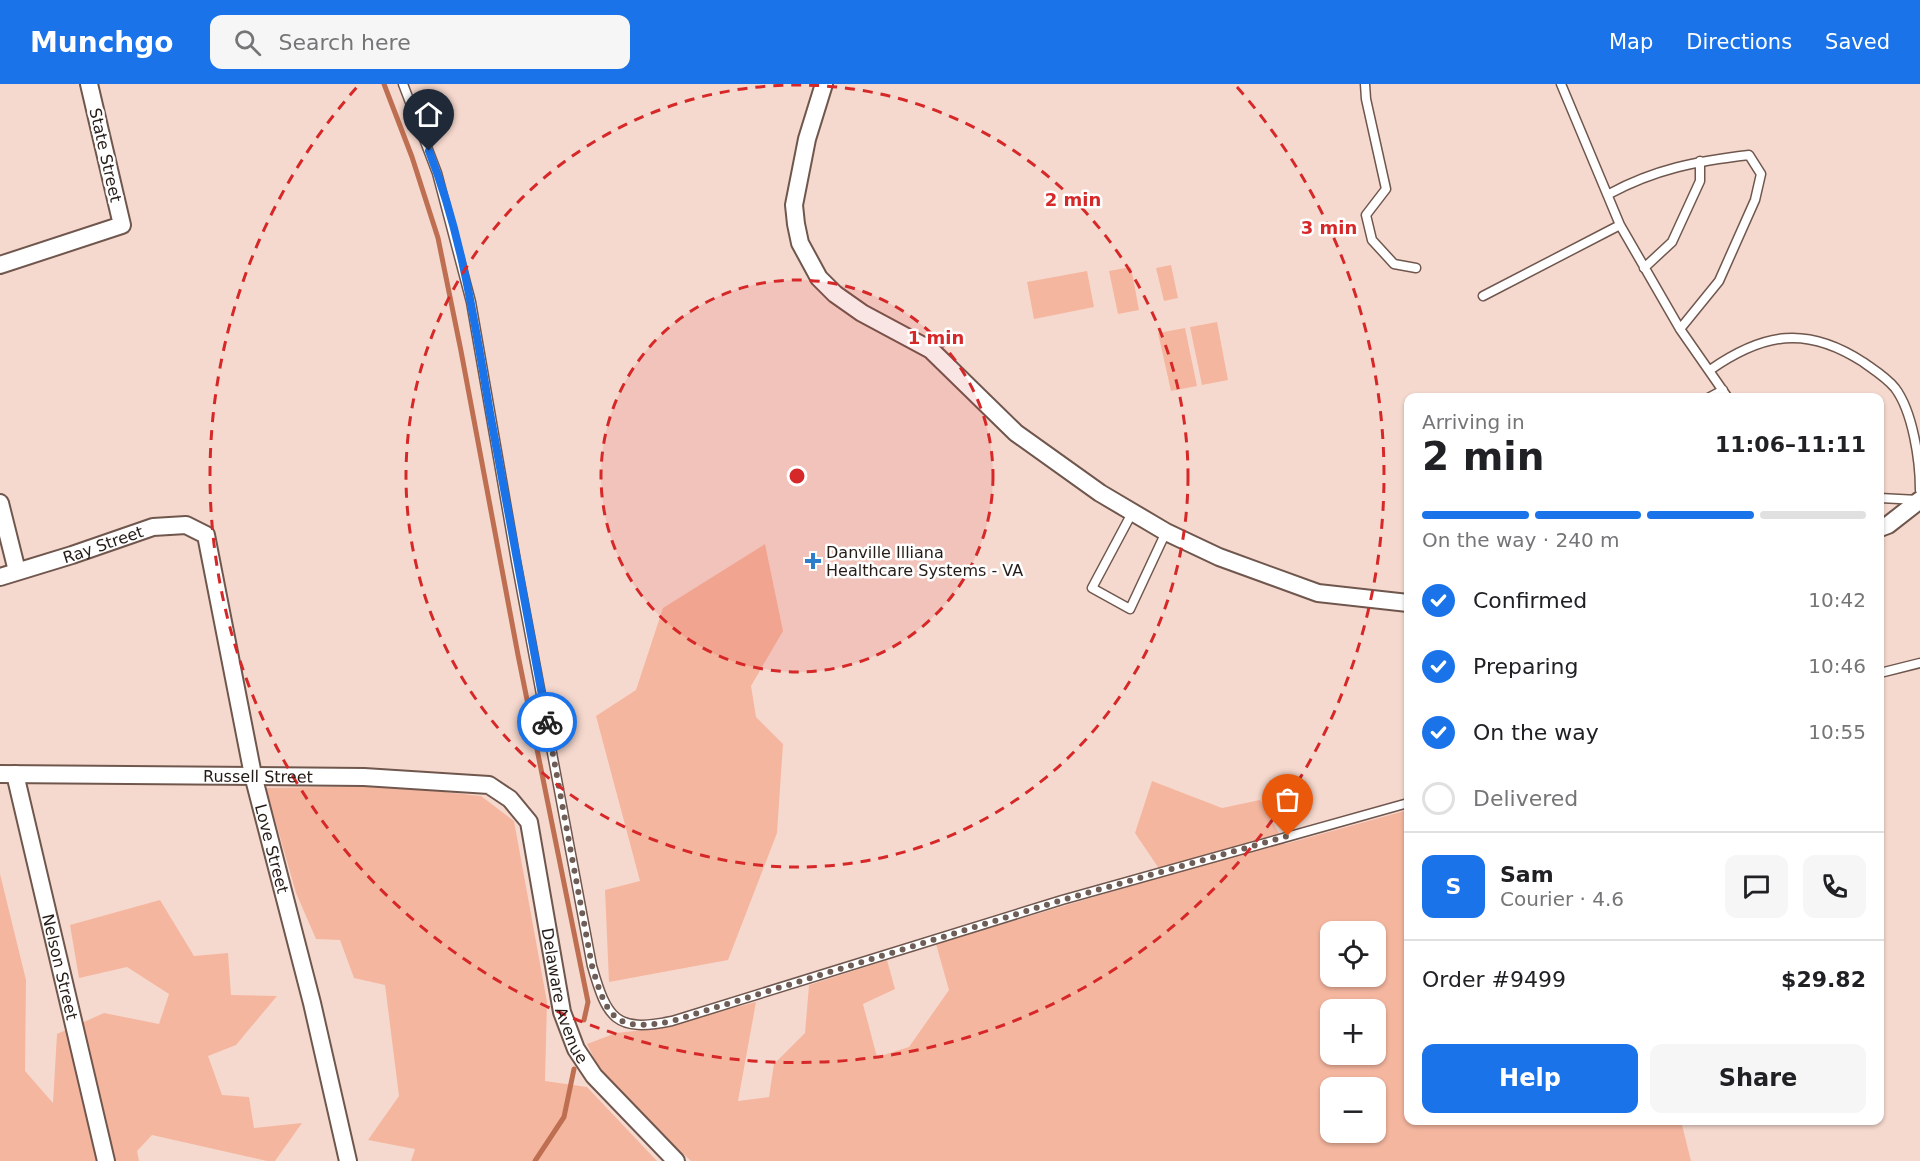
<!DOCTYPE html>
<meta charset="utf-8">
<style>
body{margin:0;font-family:"DejaVu Sans",sans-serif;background:#f6f6f6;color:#202124;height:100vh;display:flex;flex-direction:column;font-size:22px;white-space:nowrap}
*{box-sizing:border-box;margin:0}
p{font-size:20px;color:#757577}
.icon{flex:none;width:33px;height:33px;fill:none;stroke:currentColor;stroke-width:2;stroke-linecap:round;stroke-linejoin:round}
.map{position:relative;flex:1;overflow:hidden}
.drawer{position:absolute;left:1404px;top:309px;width:480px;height:732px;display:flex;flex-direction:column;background:#fff;border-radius:12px;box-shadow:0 2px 4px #0004}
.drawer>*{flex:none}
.controls{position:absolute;left:1320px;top:837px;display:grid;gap:12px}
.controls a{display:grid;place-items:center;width:66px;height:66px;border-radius:12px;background:#fff;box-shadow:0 2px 4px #0004;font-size:30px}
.pin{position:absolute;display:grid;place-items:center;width:51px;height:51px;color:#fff;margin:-62px -26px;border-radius:50% 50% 50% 0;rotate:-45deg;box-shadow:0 0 6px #0007}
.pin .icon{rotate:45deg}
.courier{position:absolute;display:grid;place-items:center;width:60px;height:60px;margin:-30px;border:4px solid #1a73e8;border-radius:50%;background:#fff;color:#222;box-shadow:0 2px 8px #0007}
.headline em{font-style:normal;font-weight:700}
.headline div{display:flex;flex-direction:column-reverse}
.headline{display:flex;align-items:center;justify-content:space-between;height:102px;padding:0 18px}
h1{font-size:39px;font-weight:700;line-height:45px}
.bar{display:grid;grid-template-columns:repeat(4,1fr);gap:9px 6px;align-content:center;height:72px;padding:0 18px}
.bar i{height:8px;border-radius:4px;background:#e0e0e0}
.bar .current{background:#1a73e8}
.bar p{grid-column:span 4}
.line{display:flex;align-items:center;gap:15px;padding:0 18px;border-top:2px solid #e0e0e0}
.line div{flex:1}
.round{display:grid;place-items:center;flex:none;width:63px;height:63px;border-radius:12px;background:#f6f6f6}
ol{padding:0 18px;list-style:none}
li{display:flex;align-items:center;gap:18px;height:66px}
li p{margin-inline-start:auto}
li .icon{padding:6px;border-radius:50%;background:#1a73e8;color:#fff;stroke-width:4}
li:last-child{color:#757577}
li i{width:33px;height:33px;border:3px solid #e0e0e0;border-radius:50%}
.button{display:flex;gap:12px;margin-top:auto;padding:12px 18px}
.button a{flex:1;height:69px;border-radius:12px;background:#1a73e8;color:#fff;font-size:24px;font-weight:700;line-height:69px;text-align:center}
.button a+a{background:#f6f6f6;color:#202124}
header{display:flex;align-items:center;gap:36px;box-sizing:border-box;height:84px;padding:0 30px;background:#1a73e8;color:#fff}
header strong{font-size:28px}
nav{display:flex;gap:33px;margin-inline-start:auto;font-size:21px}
.search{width:420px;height:54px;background:#f6f6f6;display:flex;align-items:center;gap:15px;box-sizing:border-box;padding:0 21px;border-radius:12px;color:#757577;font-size:22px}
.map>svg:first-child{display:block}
.green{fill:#f5b69f;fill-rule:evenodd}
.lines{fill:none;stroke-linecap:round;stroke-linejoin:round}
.stream{stroke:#bf6f51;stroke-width:5}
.service-casing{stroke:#70574e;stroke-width:11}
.minor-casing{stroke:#70574e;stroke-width:20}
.service{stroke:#fff;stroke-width:8}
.minor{stroke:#fff;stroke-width:16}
.done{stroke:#6e5e57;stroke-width:6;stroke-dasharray:0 10.8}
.route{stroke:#1a73e8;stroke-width:8}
.ring{fill:none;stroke:#d62828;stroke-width:3;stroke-dasharray:10 8}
.poi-dot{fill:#2d7dcd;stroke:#fff;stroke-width:2}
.labels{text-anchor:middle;stroke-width:5;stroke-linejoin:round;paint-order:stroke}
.street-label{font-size:16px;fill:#251b17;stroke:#fff}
.poi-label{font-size:16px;fill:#251b17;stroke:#fff;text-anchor:start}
.centre{fill:#d62828;stroke:#fff;stroke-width:3}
.ring-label{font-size:18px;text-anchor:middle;font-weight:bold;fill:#d62828;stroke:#fff;stroke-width:5;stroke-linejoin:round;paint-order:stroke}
</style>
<header>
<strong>Munchgo</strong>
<div class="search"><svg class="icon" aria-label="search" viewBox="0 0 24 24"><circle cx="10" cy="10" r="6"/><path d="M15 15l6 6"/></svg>Search here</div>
<nav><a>Map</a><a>Directions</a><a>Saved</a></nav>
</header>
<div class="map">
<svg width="1920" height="1077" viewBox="0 0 1920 1077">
<rect width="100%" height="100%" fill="#f6d9ce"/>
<path class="green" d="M1171 181 1178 214 1164 217 1156 184Z
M1131 183 1139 226 1118 230 1109 187Z
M1087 187 1094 223 1034 235 1027 198Z
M1217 238 1228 296 1202 301 1190 243Z
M1185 244 1197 302 1171 307 1158 249Z
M765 460 783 547 751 602 756 633 783 660 777 749 728 876 609 898 605 806 640 797 596 632 636 606 663 524Z
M1152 697 1222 724 1260 716 1285 760 1408 726V1036L1681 1037 1691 1077H691L605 996 587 960 616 949 653 945 756 918 738 1017 769 1013 774 980 805 949 809 901 887 876 895 905 863 920 877 973 909 963 949 906 936 860 1164 792 1135 749ZM1330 848H1376V892H1330ZM1330 926H1376V970H1330ZM1330 1004H1376V1048H1330Z
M390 702 481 712 514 737 547 918 545 997 587 1003 657 1077H411L415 1065 368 1056 399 1012 385 901 354 894 340 856 316 855 296 809 266 704Z
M0 790 26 896 25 987 53 1019 57 950 104 929 159 940 169 910 127 883 79 894 70 841 160 816 194 872 228 869 231 911 277 912 236 961 208 972 222 1011 249 1013 254 1044 302 1039 275 1077H267L152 1051 137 1067 139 1077H0Z"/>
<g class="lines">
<path class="stream" d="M384 0 412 73 438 154 461 267 518 571 588 918 584 936
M535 1077 564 1033 574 985"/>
<g class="service-casing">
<path id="service" d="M403 0 437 89 471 218 516 477 592 882C607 934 615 949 672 937L1062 816 1408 719
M1365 0 1366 15 1386 105 1366 131 1372 156 1394 180 1416 184
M1561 0 1620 141 1680 245 1728 314
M1609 110C1655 85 1697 77 1749 71L1761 90 1755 116 1719 197 1680 245
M1644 184 1672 158 1700 97V77
M1483 212 1620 141
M1710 286C1763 249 1806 241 1863 278 1874 286 1886 293 1895 304 1913 328 1920 377 1920 406
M1708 314 1723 306
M1880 414 1918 416
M1132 429 1092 504 1130 525 1166 448
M1880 589 1920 579"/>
</g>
<g class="minor-casing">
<g id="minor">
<path d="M824 0 807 55 794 121 796 140 800 159 819 194 835 210 862 229 931 266 1016 349 1100 409 1166 448 1219 473 1318 509 1408 519"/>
<path d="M0 181 122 141 89 0"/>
<path d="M0 419 17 487"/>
<path d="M1880 444 1888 441 1920 416"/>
<path id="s1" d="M0 493 72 471 153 443 186 441 206 451 253 691 312 919 348 1077"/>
<path id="s2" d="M0 690 364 693 489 701 510 715 529 738 562 928 576 965 594 992 676 1077"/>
<path id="s3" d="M15 690 106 1077"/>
</g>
</g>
<use href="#service" class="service"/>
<use href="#minor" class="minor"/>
</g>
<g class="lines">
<path class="done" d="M547 638 592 882C607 934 615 949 672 937L1062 816 1288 752"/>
<path class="route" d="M429 67C462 151 475 240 490 329 509 432 528 535 547 638"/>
</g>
<circle cx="797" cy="392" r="196" fill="#d62828" fill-opacity=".12"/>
<g class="ring">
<circle cx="797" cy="392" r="196"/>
<circle cx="797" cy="392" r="391"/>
<path d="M1237 3A587 587 0 1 1 357 3"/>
</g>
<path class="poi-dot" d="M810 468h6v6h6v6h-6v6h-6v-6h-6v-6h6z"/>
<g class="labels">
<g class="street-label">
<text transform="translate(106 71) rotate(77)" y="6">State Street</text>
<text dy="6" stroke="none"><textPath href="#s1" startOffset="108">Ray Street</textPath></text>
<text dy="6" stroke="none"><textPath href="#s2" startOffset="258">Russell Street</textPath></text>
<text dy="6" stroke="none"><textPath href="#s1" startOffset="537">Love Street</textPath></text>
<text dy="6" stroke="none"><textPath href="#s3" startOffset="198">Nelson Street</textPath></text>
<text dy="6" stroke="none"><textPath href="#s2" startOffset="722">Delaware Avenue</textPath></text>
</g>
<g class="poi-label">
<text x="826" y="474">Danville Illiana<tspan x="826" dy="18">Healthcare Systems - VA</tspan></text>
</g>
</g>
<circle cx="797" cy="392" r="9" class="centre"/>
<g class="ring-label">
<text x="1073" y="122">2 min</text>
<text x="1329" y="150">3 min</text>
<text x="936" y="260">1 min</text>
</g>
</svg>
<div class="controls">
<a><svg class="icon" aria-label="locate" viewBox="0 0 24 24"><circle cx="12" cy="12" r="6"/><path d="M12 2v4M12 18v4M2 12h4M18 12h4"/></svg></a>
<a>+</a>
<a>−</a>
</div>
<div class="pin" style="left:1288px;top:752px;background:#ea580c"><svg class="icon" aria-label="bag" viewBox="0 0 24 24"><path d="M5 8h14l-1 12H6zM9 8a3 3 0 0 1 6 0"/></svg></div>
<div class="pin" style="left:429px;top:67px;background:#1f2937"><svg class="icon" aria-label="home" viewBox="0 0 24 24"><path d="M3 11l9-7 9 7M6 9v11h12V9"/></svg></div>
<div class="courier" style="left:547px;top:638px"><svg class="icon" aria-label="bike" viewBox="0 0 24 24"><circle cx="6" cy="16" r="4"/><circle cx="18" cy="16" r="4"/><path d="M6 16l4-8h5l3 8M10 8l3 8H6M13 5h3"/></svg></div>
<section class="drawer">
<div class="headline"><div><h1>2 min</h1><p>Arriving in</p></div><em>11:06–11:11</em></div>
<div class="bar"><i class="current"></i><i class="current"></i><i class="current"></i><i></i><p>On the way · 240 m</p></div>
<ol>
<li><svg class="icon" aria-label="check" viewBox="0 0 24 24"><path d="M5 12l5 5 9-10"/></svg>Confirmed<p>10:42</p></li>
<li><svg class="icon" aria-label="check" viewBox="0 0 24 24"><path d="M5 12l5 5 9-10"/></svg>Preparing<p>10:46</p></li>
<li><svg class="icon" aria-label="check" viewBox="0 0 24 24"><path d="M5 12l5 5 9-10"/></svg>On the way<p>10:55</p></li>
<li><i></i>Delivered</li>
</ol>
<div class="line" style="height:108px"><b class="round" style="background:#1a73e8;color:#fff">S</b><div><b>Sam</b><p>Courier · 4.6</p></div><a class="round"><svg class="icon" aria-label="chat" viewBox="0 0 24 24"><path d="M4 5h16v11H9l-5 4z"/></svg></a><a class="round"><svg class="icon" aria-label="phone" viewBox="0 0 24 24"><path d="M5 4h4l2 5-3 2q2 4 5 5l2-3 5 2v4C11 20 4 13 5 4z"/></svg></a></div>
<div class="line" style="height:78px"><div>Order #9499</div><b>$29.82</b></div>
<div class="button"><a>Help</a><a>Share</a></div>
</section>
</div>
